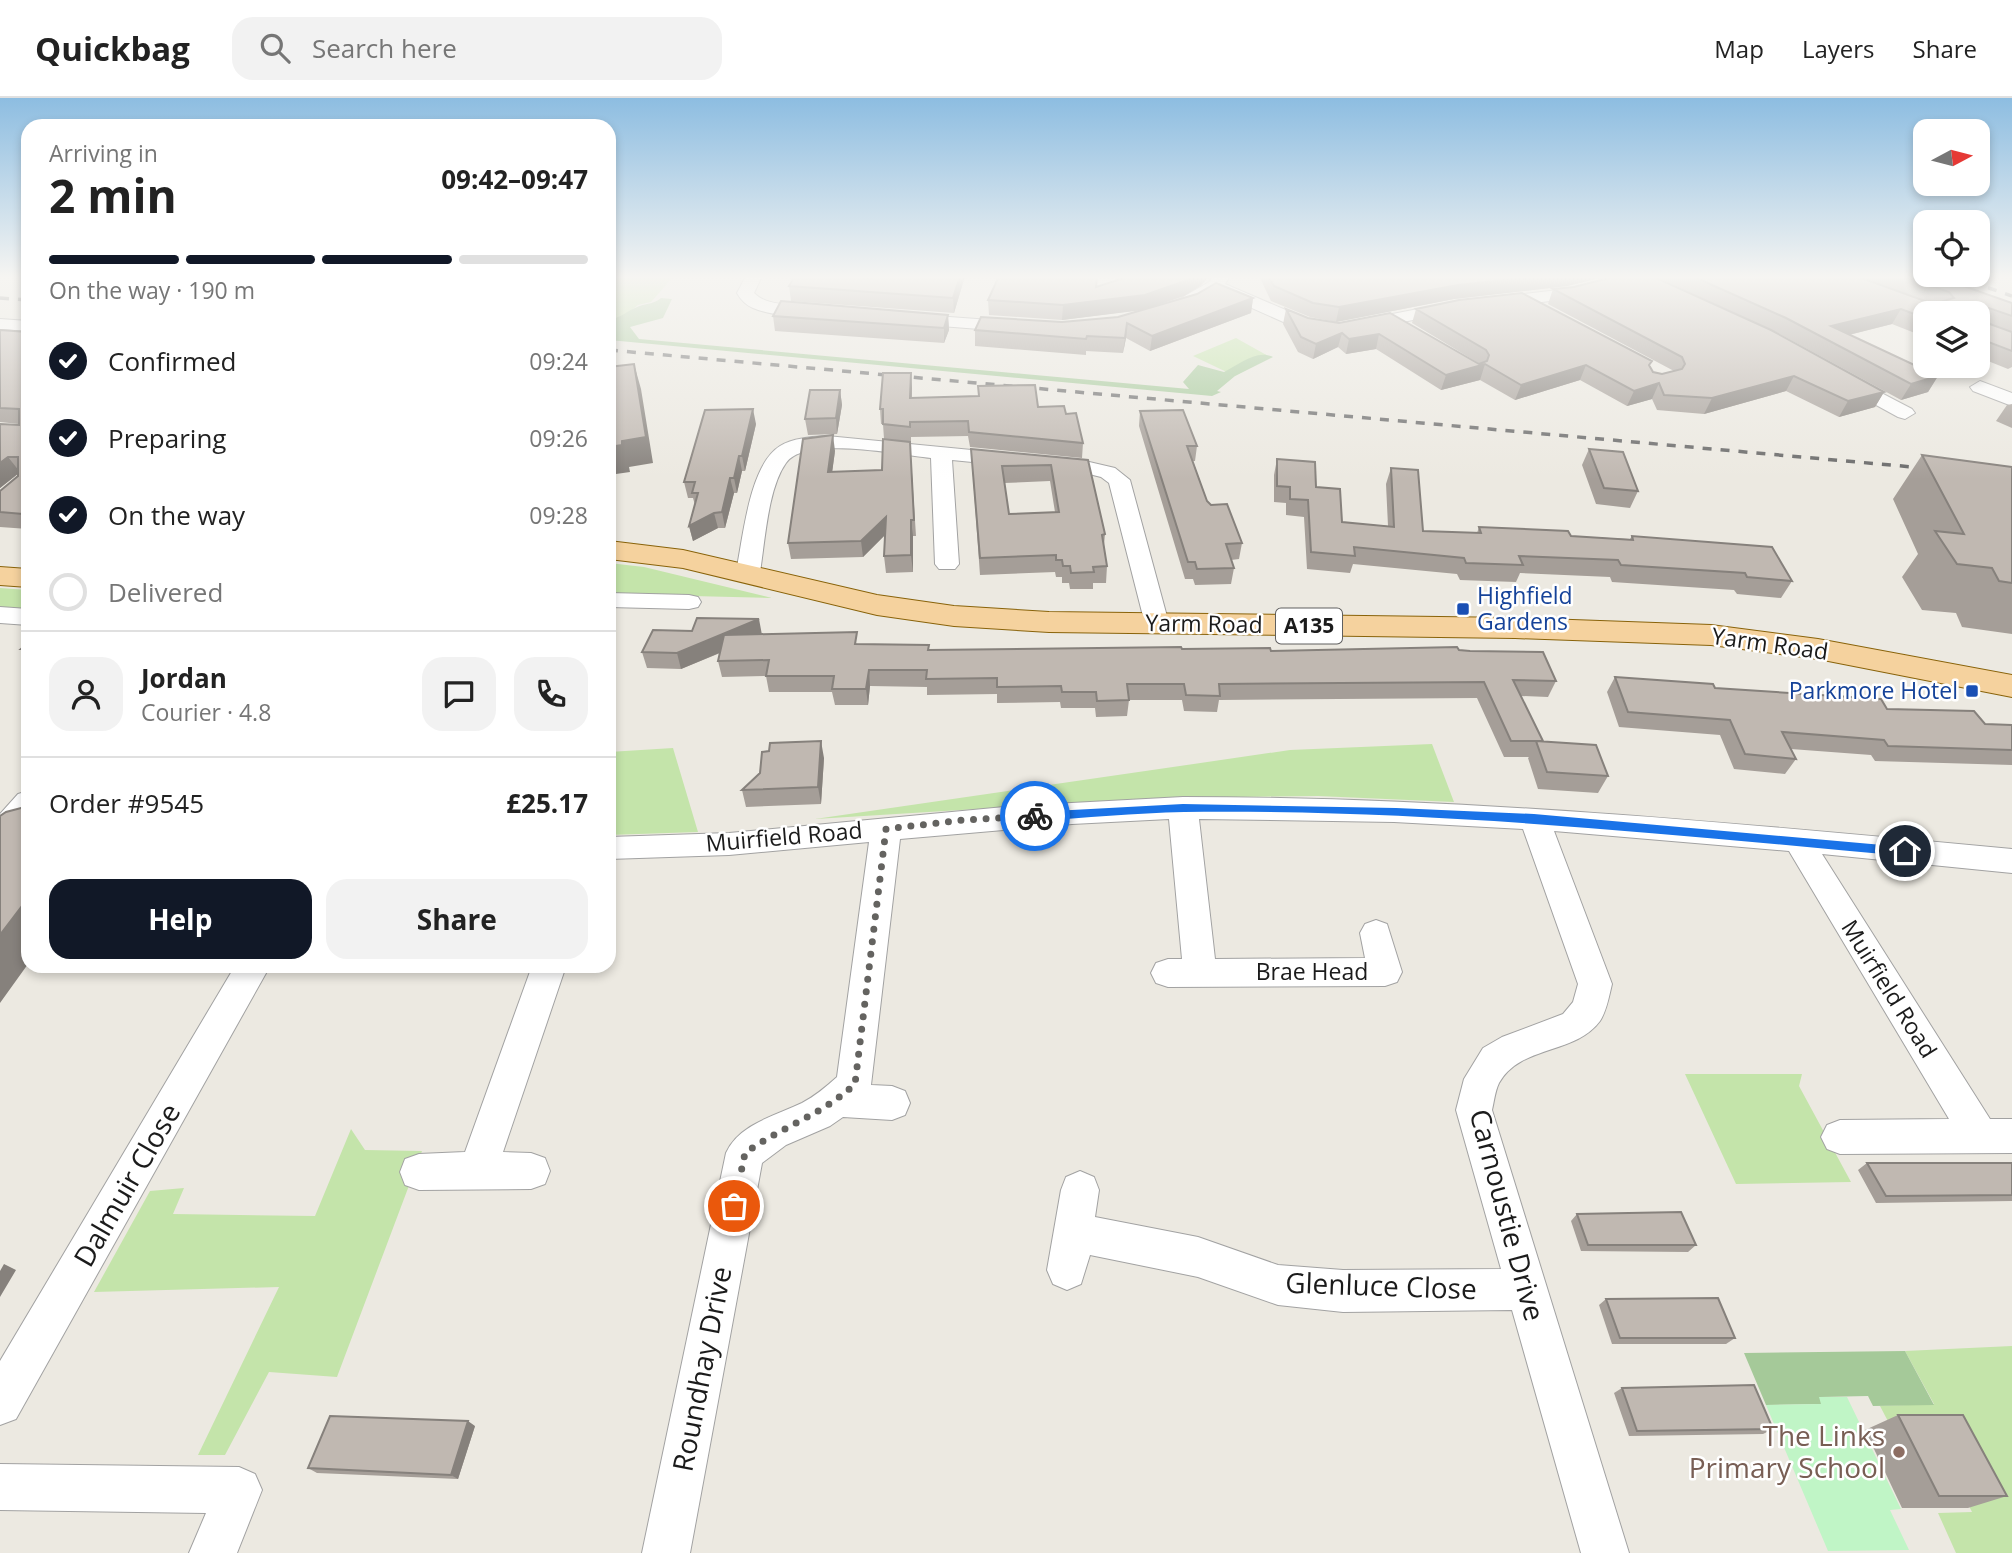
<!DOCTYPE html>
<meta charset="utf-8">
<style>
body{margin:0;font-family:"Open Sans",sans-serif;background:#f2f2f2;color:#222;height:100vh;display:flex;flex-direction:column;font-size:26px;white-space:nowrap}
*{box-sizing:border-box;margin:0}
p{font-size:23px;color:#767676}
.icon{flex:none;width:38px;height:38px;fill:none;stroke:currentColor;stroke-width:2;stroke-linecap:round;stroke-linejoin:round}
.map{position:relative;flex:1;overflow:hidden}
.drawer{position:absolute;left:21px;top:21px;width:595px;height:854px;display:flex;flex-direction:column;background:#fff;border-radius:21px;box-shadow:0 4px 10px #0003}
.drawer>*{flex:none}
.needle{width:46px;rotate:83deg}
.fabs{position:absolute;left:1913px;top:21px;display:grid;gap:14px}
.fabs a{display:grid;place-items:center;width:77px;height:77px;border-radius:14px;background:#fff;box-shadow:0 4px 10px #0003;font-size:35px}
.pin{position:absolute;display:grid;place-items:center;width:60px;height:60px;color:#fff;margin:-30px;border:4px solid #fff;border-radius:50%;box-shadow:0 2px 7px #0007}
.courier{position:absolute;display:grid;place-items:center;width:70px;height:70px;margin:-35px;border:5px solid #1a73e8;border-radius:50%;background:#fff;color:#222;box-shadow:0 2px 9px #0007}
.head em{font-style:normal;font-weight:700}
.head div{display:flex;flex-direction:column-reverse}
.head{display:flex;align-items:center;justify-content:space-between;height:119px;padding:0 28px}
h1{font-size:46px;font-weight:700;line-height:52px}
.bar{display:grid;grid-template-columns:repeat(4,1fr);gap:10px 7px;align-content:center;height:84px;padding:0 28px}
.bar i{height:9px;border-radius:5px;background:#e0e0e0}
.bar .active{background:#111827}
.bar p{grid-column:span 4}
.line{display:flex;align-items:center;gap:18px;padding:0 28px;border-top:2px solid #e0e0e0}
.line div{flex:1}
.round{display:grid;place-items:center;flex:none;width:74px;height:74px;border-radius:21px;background:#f2f2f2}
ol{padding:0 28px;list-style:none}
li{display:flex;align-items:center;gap:21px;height:77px}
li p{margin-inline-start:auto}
li .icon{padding:7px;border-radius:50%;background:#111827;color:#fff;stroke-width:4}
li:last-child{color:#767676}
li i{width:38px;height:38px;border:4px solid #e0e0e0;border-radius:50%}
.button{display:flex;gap:14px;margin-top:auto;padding:14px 28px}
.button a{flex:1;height:80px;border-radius:21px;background:#111827;color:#fff;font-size:28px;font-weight:700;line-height:80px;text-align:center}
.button a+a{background:#f2f2f2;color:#222}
header{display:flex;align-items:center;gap:42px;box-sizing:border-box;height:98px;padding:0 35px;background:#fff;border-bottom:2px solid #e0e0e0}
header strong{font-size:33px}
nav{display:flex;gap:38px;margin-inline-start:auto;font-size:24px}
.search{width:490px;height:63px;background:#f2f2f2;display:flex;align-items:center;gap:18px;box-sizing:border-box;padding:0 24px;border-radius:21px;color:#767676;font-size:26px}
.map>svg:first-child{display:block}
.grass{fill:#c4e4aa}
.forest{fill:#a5c999}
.park{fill:#c0f5c6}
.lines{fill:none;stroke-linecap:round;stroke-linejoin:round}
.minor-casing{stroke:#a2a2a2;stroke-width:2}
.primary-casing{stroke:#89630a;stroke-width:2}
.minor{fill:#fff;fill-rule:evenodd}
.primary{fill:#f5d29e;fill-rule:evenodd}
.rail{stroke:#696969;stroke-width:3.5;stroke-dasharray:9 9;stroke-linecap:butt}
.wall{fill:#a59e98;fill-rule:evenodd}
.shaded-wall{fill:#86817c}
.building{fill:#c0b8b1;stroke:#86817c;stroke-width:2;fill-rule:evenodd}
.route{fill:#1a73e8}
.done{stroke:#646360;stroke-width:7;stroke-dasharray:0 12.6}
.transit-dot{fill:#1a4fb4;stroke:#fff;stroke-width:2.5}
.education-dot{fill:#8d6e63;stroke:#fff;stroke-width:2.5}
.labels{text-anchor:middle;stroke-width:5;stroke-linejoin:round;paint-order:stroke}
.shield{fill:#fff;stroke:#5f5f5f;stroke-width:2}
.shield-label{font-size:21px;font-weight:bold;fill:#1b1b1b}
.transit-label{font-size:23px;fill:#164399;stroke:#fff;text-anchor:start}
.street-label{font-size:23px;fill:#1b1b1b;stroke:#fff}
.near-street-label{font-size:28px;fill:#1b1b1b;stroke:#fff}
.near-education-label{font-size:28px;fill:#785e54;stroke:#fff;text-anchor:end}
</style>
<header>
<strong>Quickbag</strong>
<div class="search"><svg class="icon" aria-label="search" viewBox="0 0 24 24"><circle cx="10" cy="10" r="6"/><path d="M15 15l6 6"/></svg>Search here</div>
<nav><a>Map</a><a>Layers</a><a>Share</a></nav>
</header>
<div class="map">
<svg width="2012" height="1455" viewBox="0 0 2012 1455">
<rect width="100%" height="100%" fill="#ece9e1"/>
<path class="grass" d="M609 178H674L651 204 638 207 625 218 609 222Z
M1236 240 1270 259 1235 278 1193 258Z
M609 465 644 469 772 500 609 496Z
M0 490 28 492V513L0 510Z
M1432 646 1454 704 1318 698 1159 700 815 721 1290 652Z
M673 650 698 734 609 737V654Z
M1685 976H1802L1799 988 1851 1084 1736 1086Z
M351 1031 365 1052 422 1053 337 1279 269 1274 225 1357H198L279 1189 94 1194 150 1093 184 1090 173 1116 315 1118Z
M2012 1248V1455H1956L1938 1415 1972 1414 1930 1329H1891L1880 1308 1934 1306 1905 1253Z"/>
<path class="forest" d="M661 200 672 201 663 220 630 229 639 241 1189 291 1183 284 1198 267 1224 274C1239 267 1256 251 1273 259L1235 278 1217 293 1221 294 1212 298 609 242V222C622 219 624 215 635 210 644 205 653 207 661 200Z
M1905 1253 1934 1307 1873 1308 1868 1298 1820 1299 1822 1306 1766 1307 1744 1255Z"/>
<path class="park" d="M1819 1299H1847L1901 1411 1890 1412 1909 1452 1828 1453 1766 1307 1821 1306Z"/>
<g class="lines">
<g class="minor-casing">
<path id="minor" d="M746 178H762L754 195C774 215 810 199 826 214 815 225 767 216 753 210 746 207 741 202 737 195Z
M1214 178H1230L1225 186 1309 222 1336 227 1454 204 1567 191 1617 178H1642L1640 181 1568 201 1454 214 1336 237 1299 231 1216 194 1190 210H1178L1176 206 1178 202 1209 184Z
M908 216 1019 224 1028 229 1019 234 902 225 899 221 902 217Z
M0 221 28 223V233L0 231Z
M1843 275 1912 311 1915 315 1905 321 1898 319 1836 285 1834 281Z
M1980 283 2012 295V308L1973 293 1970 289Z
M827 338 1085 363 1115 370 1130 382 1169 526 1166 531 1157 534 1148 531 1145 526 1109 385 1101 379 1085 375 952 362 959 466 955 471H939L935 466 931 360C900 357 805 337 786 365 768 390 765 443 760 474L756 479H740L736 474C743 441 749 367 780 348 793 340 811 339 827 338Z
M609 495 689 497 698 499 701 504 698 509 689 511 609 509Z
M0 509 28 511V527L0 525Z
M28 693V724L11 744 0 747V716L18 696Z
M1183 699C1461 699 1736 725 2012 751V775L1822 756 1990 1021H2012V1055L1840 1056 1827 1051 1821 1039 1827 1027 1840 1022 1949 1021 1789 753 1554 733 1612 886C1609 898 1607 912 1600 923 1575 957 1520 947 1499 985 1495 993 1494 1004 1492 1012L1629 1455H1581L1512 1212 1343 1214 1278 1207 1198 1179 1090 1157 1081 1186 1067 1192 1053 1186 1047 1172 1061 1092 1066 1079 1080 1073 1094 1079 1099 1092 1095 1119 1198 1139 1278 1167 1343 1172 1501 1171 1456 1012 1464 981 1483 950 1502 939 1563 916 1573 904 1578 886 1523 731 1394 724 1199 721 1215 861 1365 860 1360 835 1365 826 1376 822 1387 826 1402 874 1397 884 1385 888 1168 889 1156 885 1151 875 1156 865 1168 861H1182L1169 721 1072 726 900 741 871 987 892 988 905 993 910 1005 905 1017 892 1022 843 1019 830 1028 786 1047 762 1065 690 1455H642L726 1055C739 1026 775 1018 802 1005 815 998 826 989 837 979L869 744 729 757 609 761V739L729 735 1015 708Z
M235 868H270L16 1321 0 1327V1263Z
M532 868H566L503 1054 531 1055 545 1060 550 1073 545 1086 531 1091 419 1092 405 1087 400 1074 405 1061 419 1056 465 1054Z
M0 1366 239 1369 255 1376 262 1392 237 1455H189L206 1415 0 1412Z"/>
</g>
<g class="primary-casing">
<path id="primary" d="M609 443 683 452 877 497 954 508 1049 514 1515 520 1711 527 1818 541 2012 577V599L1818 561 1711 547 1515 540 1049 534 954 528 877 517 683 470 609 461Z
M0 469 28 471V489L0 487Z"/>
</g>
<use href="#minor" class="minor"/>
<use href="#primary" class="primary"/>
<path class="rail" d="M1954 178 2012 198
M0 200 28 202
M609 252 1935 371"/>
</g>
<path class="wall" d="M965 178 954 215 791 203 789 188 873 181Z
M1130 178H1207L1206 182 1200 188 1184 198 1154 208 1253 200 1251 215 1150 253 1126 240 1123 255 1086 253V257L975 248V232L1118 219 1140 212 1062 222 989 217 988 202 1097 189Z
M1259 178H1608L1567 188 1454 201 1336 224 1339 225 1390 215 1479 266H1480L1412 225 1416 211 1650 269 1653 274 1662 276 1674 273 1548 206 1553 191 1884 294 1875 309 1839 319 1786 293 1704 316 1657 312 1652 301 1627 308 1580 282 1515 302 1480 282 1441 292 1376 251 1346 256 1338 249 1313 261 1298 254 1283 226 1286 211 1308 220 1336 224 1310 219 1271 203Z
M1654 178H1935L2012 205V269L2008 271 1978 259V215H1925V239L1892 226 1849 237 1938 278 1928 294 1901 302 1778 235Z
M948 217 949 232 944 245 775 233 773 218Z
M0 232 28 234V431L0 429V393L18 378V376L0 390V326L19 327V326L0 324Z
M911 275 912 300 978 298V288L1038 309 1066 316 1083 345 1082 360 970 349 968 338 911 339V344L887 341 910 344 916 438H913V474L886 475 884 458 885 437 863 459 791 461 788 445 835 353 832 374 882 372 884 341 883 326H881L880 311Z
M840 292 842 307 837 336 808 337 805 321Z
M2012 306V330L1996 323 2007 307Z
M1140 313 1197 348 1195 363H1193L1207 403 1242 445 1239 461 1231 462 1234 470 1231 486 1195 487 1193 481H1185L1139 328Z
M756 326 745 373H742L737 395H734L725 430H718L693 443 689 428 695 407 693 400H688L684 384Z
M971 351 1088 362 1105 436 1104 447 1107 468 1106 485H1093V491H1070L1069 485H1062V479H1056L1055 474 980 477ZM1050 383 1055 414 1009 416 1004 385Z
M1589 351 1638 393 1630 410 1596 406 1582 367Z
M1922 357 2012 369V536L1962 529 1956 515 1922 512 1902 479 1918 456 1893 401Z
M1277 361 1316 389 1342 424 1388 428 1386 386 1391 370 1423 433 1477 435 1479 429 1571 438 1630 441 1632 438 1792 483 1781 500 1737 496 1734 492 1612 484 1610 479 1520 475 1516 484 1460 482 1457 476 1353 466 1350 475 1307 471 1304 419 1286 417V405L1274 404V377Z
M762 536 859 546 929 552 1182 551 1271 553 1459 552 1556 583 1548 599 1521 598 1542 644 1608 678 1598 695 1538 691 1528 660 1529 659H1504L1477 600 1219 602 1217 614 1184 613 1182 602H1129L1127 618 1096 619 1095 610H1061L1060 604 997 605V596L927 597V589L870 588 868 607H835L832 594H769L766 578 722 579 718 563 720 555 681 571 647 570 642 554Z
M28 545V559L21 551Z
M1615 579 1887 611 1985 626 2012 627V667L1875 663 1871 657 1791 651 1796 661 1785 676 1734 671 1720 637 1619 629 1607 594Z
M769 653 824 660 821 706 746 709 742 692 760 675Z
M1867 1065H2012V1103L1876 1105 1858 1072Z
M1577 1116 1696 1147 1688 1154 1581 1153 1571 1123Z
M1606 1201 1735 1240 1726 1246H1612L1599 1207Z
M1622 1290 1773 1331 1763 1336 1629 1338 1614 1295Z
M1898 1317 2007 1398 1968 1410H1902L1865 1332Z
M475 1328 458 1381 317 1375 308 1370Z"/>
<path class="shaded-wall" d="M960 178H965L954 215 953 200Z
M1195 178H1207L1206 182 1200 188 1184 198 1143 212 1062 222 1063 207Z
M1540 178H1608L1567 188 1454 201 1336 224 1339 209 1458 187Z
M1253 200 1251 215 1150 253 1152 238Z
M1901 211 1892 226 1828 242 1831 228Z
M948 217 949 232 944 245V230Z
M1127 225 1126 240 1123 255Z
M1342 235 1338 249 1313 261 1316 246Z
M1379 236 1376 251 1346 256 1349 241Z
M634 266 641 291 653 365 629 369 630 374 609 377V349L622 343Z
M1485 266 1480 282 1441 292 1446 277Z
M1586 267 1580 282 1515 302 1521 287Z
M911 275 912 290 911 315 910 300Z
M1794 278 1786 293 1704 316 1712 300Z
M1938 278 1928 294 1901 302 1911 286Z
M1659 285 1652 301 1627 308 1634 293Z
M840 292 842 307 837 336 836 320Z
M1884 294 1875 309 1839 319 1848 303Z
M753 311 756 326 745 373 742 358Z
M833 337 835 353 830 390 828 374Z
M739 358 742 373 737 395 734 380Z
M8 359 20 374 0 390V365Z
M730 380 734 395 725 430 722 414Z
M28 415V422L23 416Z
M714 415 718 430 693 443 689 428Z
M886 419 887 435 863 459 861 443Z
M911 422 913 438V474L911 457Z
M609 517 612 526 609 533Z
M759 521 762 537 681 571 677 555Z
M869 572 870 588 868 607 866 591Z
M821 643 824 660 821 706 818 689Z
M28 800V866L0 905V837Z
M4 1166 16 1172 0 1199V1173Z
M468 1323 475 1328 458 1381 451 1377Z"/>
<path class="building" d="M795 178H839L873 181V178H960L953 200 789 188Z
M999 178H1097L1096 189 1130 178H1195L1185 183 1145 197 1063 207 988 202Z
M1268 178H1540L1458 187 1339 209 1313 205 1274 188Z
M1617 178H1652L1771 232 1884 294 1848 303 1794 278 1712 300 1664 297 1659 285 1634 293 1586 267 1521 287 1485 266 1446 277 1379 236 1349 241 1342 235 1316 246 1301 239 1286 211 1308 220 1339 225 1390 215 1479 266 1487 263 1489 257 1486 252 1416 211 1459 202 1522 195 1652 263 1649 267 1653 274 1662 276 1682 271 1685 266 1682 259 1553 191 1574 189Z
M1692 178H1856L1933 206 1954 200 1949 194 1902 178H1935L2012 205V218L1989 210 1985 212 1987 225 2012 234V253L1978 240V215H1925V220L1901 211 1831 228 1938 278 1911 286 1786 220Z
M1216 185 1253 200 1152 238 1127 225 1125 240 1087 238 1086 241 975 232 981 219 1062 224 1118 219 1197 196Z
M781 203 948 217 944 230 773 218Z
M0 232 28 234V415L23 416 0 414V393L18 378V359H8L0 365V326L19 327V311L0 310Z
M634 266 646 339 622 343V347L609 349V269Z
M883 275H911L910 300 979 298 978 288 1035 287 1038 309 1064 308 1066 316 1076 315 1083 345 969 334 968 323 910 324V329L883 326V311H880Z
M810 292H840L836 320 805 321Z
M753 311 742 358H739L734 380H730L722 414 714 415 689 428 698 395H692L695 384H684L705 312Z
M1183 312 1197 348H1187L1207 403 1211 407 1227 406 1242 445 1226 446 1234 470 1197 471 1195 464H1188L1140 313Z
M833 337 828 374 882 372 883 341 910 344 914 422H911V457L884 458 886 419 861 443 788 445 803 341Z
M971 351 1088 362 1105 436 1102 437 1107 468 1093 469 1094 474 1071 475 1070 468H1063L1062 462H1056V457L980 460ZM1051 367 1059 414 1009 416 1002 368Z
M1589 351 1623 354 1638 393 1604 390Z
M1922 357 2012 369V485L1999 483 1992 470 1957 466 1935 433 1964 436Z
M1277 361 1315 364 1316 389 1340 391 1342 424 1394 429 1391 370 1418 372 1423 433 1481 435 1479 429 1568 433 1571 438 1633 442 1632 438 1772 449 1792 483 1747 479 1745 475 1621 467 1618 462 1519 458 1523 467 1466 465 1464 460 1354 449 1355 458 1311 454 1308 402 1290 401V389L1277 388Z
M697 520 759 521 677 555 642 554 653 532 692 533Z
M857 534 855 546 929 547 928 552 1181 549 1182 551 1270 550 1271 553 1457 549 1459 552 1470 553 1543 554 1556 583 1513 582 1543 643H1511L1484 584 1219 586 1220 598 1186 597 1184 586H1127L1129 602 1097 603 1096 594H1062L1061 588 997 589V580L926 581 927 572H869L866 591H832L834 578H766L769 562 718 563 724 537Z
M28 545V551H21Z
M1615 579 1713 586 1715 590 1881 601 1887 611 1974 613 1985 626 2012 627V652L1888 648 1884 642 1782 634 1796 661 1745 656 1730 622 1628 614Z
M821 643 818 689 742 692 760 675 762 654 769 653 770 645Z
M1536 643 1596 647 1608 678 1547 674Z
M21 710H28V800L0 837V718L6 714Z
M1867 1065H2012V1097L1886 1098Z
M1681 1114 1696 1147H1588L1577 1116Z
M1718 1200 1735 1240H1620L1606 1201Z
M1754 1287 1773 1331 1637 1333 1622 1290Z
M1898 1317H1963L2007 1398H1939Z
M330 1318 468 1323 451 1377 308 1370Z"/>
<linearGradient id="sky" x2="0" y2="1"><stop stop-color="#8dbde1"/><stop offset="0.47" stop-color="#f6f5f2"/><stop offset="1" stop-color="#f6f5f2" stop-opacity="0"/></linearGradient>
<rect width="2012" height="381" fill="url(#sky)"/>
<path class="route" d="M1183 706 1396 710 1534 716 1905 749 1911 753 1905 758C1665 736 1425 711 1184 714 1135 715 1085 720 1035 723L1030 718 1035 714Z"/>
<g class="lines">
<path class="done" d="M734 1108 745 1055C781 1029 822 1017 855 986L886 731 963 722 1035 718"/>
</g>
<g class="transit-dot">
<rect x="1456" y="504" width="14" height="14" rx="3.5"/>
<rect x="1965" y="586" width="14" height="14" rx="3.5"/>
</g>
<circle class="education-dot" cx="1899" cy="1354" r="7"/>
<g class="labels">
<rect class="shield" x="1276" y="510.5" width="66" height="35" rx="5"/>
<g class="shield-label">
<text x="1309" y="535">A135</text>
</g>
<g class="transit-label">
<text x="1477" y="506">Highfield<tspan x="1477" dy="26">Gardens</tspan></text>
<text x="1958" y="601" text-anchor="end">Parkmore Hotel</text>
</g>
<g class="street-label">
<text transform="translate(1204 526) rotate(1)" y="8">Yarm Road</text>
<text transform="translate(1770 546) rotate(8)" y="8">Yarm Road</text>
<text transform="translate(784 739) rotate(-5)" y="8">Muirfield Road</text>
<text x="1312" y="882">Brae Head</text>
<text transform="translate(1889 891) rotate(58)" y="8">Muirfield Road</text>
</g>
<g class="near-street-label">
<text transform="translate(127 1087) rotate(-60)" y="10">Dalmuir Close</text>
<text transform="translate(1507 1117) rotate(75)" y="10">Carnoustie Drive</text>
<text transform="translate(1381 1188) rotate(2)" y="10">Glenluce Close</text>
<text transform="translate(702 1271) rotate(-79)" y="10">Roundhay Drive</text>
</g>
<g class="near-education-label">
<text x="1885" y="1348">The Links<tspan x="1885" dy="32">Primary School</tspan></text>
</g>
</g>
</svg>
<div class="fabs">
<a><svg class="needle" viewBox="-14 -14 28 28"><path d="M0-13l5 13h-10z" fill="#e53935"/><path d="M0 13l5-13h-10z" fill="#767676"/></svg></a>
<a><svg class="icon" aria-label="locate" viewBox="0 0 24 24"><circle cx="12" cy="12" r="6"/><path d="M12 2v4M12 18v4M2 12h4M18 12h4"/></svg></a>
<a><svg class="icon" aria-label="layers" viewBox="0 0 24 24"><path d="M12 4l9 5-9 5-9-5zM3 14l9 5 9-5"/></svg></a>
</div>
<div class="pin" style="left:734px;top:1108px;background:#ea580c"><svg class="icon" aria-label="bag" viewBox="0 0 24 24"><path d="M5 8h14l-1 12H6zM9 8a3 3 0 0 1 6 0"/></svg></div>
<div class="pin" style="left:1905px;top:753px;background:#1f2937"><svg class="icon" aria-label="home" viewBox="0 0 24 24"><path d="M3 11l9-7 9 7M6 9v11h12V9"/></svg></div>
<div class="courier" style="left:1035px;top:718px"><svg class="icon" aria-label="bike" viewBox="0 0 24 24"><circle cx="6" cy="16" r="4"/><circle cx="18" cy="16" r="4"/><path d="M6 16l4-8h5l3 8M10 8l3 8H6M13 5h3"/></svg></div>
<section class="drawer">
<div class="head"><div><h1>2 min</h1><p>Arriving in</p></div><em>09:42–09:47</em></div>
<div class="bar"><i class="active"></i><i class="active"></i><i class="active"></i><i></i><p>On the way · 190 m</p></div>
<ol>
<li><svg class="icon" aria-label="check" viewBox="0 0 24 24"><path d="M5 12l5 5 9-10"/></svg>Confirmed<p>09:24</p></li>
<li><svg class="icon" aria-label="check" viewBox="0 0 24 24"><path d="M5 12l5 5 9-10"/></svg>Preparing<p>09:26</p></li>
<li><svg class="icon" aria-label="check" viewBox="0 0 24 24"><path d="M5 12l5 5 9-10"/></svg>On the way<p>09:28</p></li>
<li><i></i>Delivered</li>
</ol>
<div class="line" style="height:126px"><a class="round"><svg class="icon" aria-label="person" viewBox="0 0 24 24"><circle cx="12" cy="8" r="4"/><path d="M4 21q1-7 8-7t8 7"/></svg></a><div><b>Jordan</b><p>Courier · 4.8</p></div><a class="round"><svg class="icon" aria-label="chat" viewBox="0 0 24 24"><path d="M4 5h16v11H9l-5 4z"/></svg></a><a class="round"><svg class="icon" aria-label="phone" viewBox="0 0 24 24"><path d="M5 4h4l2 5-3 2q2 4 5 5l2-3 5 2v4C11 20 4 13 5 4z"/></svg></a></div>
<div class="line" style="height:91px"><div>Order #9545</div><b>£25.17</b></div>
<div class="button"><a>Help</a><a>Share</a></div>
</section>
</div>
